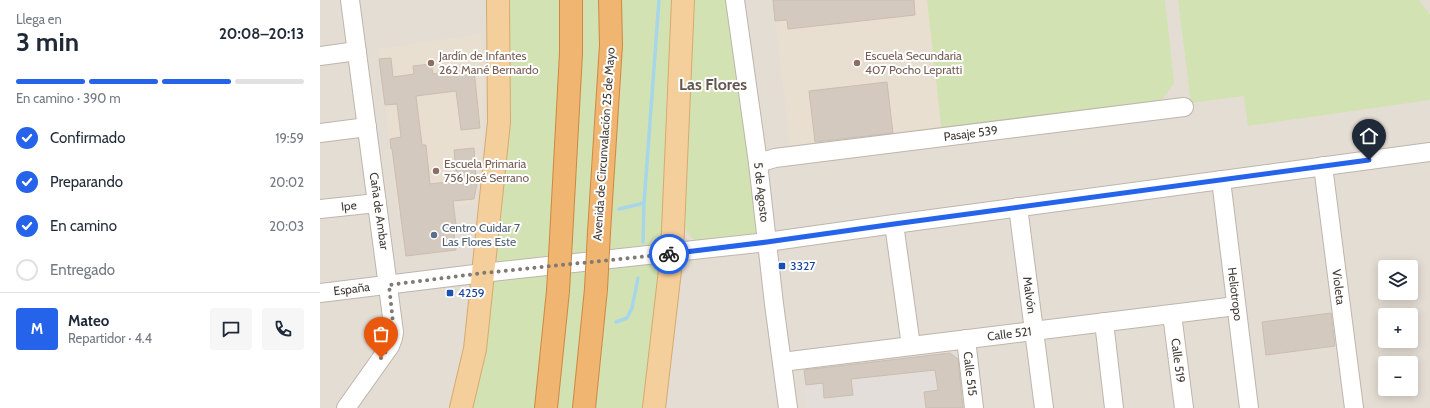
<!DOCTYPE html>
<html lang="es">
<meta charset="utf-8">
<style>
body{margin:0;font-family:Cabin,sans-serif;background:#f6f6f7;color:#1f2937;height:100vh;display:flex;flex-direction:column;font-size:15px;white-space:nowrap}
*{box-sizing:border-box;margin:0}
p{font-size:13px;color:#747a83}
.icon{flex:none;width:22px;height:22px;fill:none;stroke:currentColor;stroke-width:2;stroke-linecap:round;stroke-linejoin:round}
.map{position:relative;flex:1;overflow:hidden}
.details{display:flex;flex-direction:column;background:#fff;width:320px}
.details>*{flex:none}
.buttons{position:absolute;left:1058px;top:260px;display:grid;gap:8px}
.buttons a{display:grid;place-items:center;width:40px;height:40px;border-radius:4px;background:#fff;box-shadow:0 2px 10px #0003;font-size:20px}
.pin{position:absolute;display:grid;place-items:center;width:34px;height:34px;color:#fff;margin:-41px -17px;border-radius:50% 50% 50% 0;rotate:-45deg;box-shadow:0 0 4px #0007}
.pin .icon{rotate:45deg}
.courier{position:absolute;display:grid;place-items:center;width:40px;height:40px;margin:-20px;border:3px solid #2563eb;border-radius:50%;background:#fff;color:#222;box-shadow:0 1px 5px #0007}
.head em{font-style:normal;font-weight:700}
.head div{display:flex;flex-direction:column-reverse}
.head{display:flex;align-items:center;justify-content:space-between;height:68px;padding:0 16px}
h1{font-size:26px;font-weight:700;line-height:30px}
.bar{display:grid;grid-template-columns:repeat(4,1fr);gap:6px 4px;align-content:center;height:48px;padding:0 16px}
.bar i{height:5px;border-radius:3px;background:#e0e1e3}
.bar .current{background:#2563eb}
.bar p{grid-column:span 4}
.line{display:flex;align-items:center;gap:10px;padding:0 16px;border-top:1px solid #e0e1e3}
.line div{flex:1}
.round{display:grid;place-items:center;flex:none;width:42px;height:42px;border-radius:4px;background:#f6f6f7}
ol{padding:0 16px;list-style:none}
li{display:flex;align-items:center;gap:12px;height:44px}
li p{margin-inline-start:auto}
li .icon{padding:4px;border-radius:50%;background:#2563eb;color:#fff;stroke-width:4}
li:last-child{color:#747a83}
li i{width:22px;height:22px;border:2px solid #e0e1e3;border-radius:50%}
main{display:flex;flex:1;min-height:0}
.map>svg:first-child{display:block}
.residential{fill:#e4ddd4;fill-rule:evenodd}
.industrial{fill:#e3deda}
.education{fill:#e9dfd0}
.green{fill:#d2e2b2}
.lines{fill:none;stroke-linecap:round;stroke-linejoin:round}
.stream{stroke:#a7d6e9;stroke-width:3.5}
.building{fill:#d4c9bf;stroke:#cbbdb0}
.minor-casing{stroke:#beb5ac;stroke-width:20}
.major-casing{stroke:#d7aa6d;stroke-width:24}
.highway-casing{stroke:#ce8843;stroke-width:24}
.minor{stroke:#fff;stroke-width:18}
.major{stroke:#f4cf9b;stroke-width:22}
.highway{stroke:#f0b571;stroke-width:22}
.highway-bridge-casing{stroke:#ce8843;stroke-width:24;stroke-linecap:butt}
.highway-bridge{stroke:#f0b571;stroke-width:22}
.done{stroke:#807a73;stroke-width:4;stroke-dasharray:0 7.2}
.route{stroke:#2563eb;stroke-width:5}
.education-dot{fill:#8d6e63;stroke:#fff;stroke-width:1.5}
.service-dot{fill:#5c6f8a;stroke:#fff;stroke-width:1.5}
.transit-dot{fill:#1a4fb4;stroke:#fff;stroke-width:1.5}
.labels{text-anchor:middle;stroke-width:4;stroke-linejoin:round;paint-order:stroke}
.education-label{font-size:12px;fill:#785e54;stroke:#fff;text-anchor:start}
.street-label{font-size:12px;fill:#433c36;stroke:#fff}
.service-label{font-size:12px;fill:#4e5e75;stroke:#fff;text-anchor:start}
.transit-label{font-size:12px;fill:#164399;stroke:#fff;text-anchor:start}
.district-label{font-size:16px;font-weight:bold;fill:#64584e;stroke:#fff}
</style>
<main>
<section class="details">
<div class="head"><div><h1>3 min</h1><p>Llega en</p></div><em>20:08–20:13</em></div>
<div class="bar"><i class="current"></i><i class="current"></i><i class="current"></i><i></i><p>En camino · 390 m</p></div>
<ol>
<li><svg class="icon" aria-label="check" viewBox="0 0 24 24"><path d="M5 12l5 5 9-10"/></svg>Confirmado<p>19:59</p></li>
<li><svg class="icon" aria-label="check" viewBox="0 0 24 24"><path d="M5 12l5 5 9-10"/></svg>Preparando<p>20:02</p></li>
<li><svg class="icon" aria-label="check" viewBox="0 0 24 24"><path d="M5 12l5 5 9-10"/></svg>En camino<p>20:03</p></li>
<li><i></i>Entregado</li>
</ol>
<div class="line" style="height:72px"><b class="round" style="background:#2563eb;color:#fff">M</b><div><b>Mateo</b><p>Repartidor · 4.4</p></div><a class="round"><svg class="icon" aria-label="chat" viewBox="0 0 24 24"><path d="M4 5h16v11H9l-5 4z"/></svg></a><a class="round"><svg class="icon" aria-label="phone" viewBox="0 0 24 24"><path d="M5 4h4l2 5-3 2q2 4 5 5l2-3 5 2v4C11 20 4 13 5 4z"/></svg></a></div>
</section>
<div class="map">
<svg width="1110" height="408" viewBox="0 0 1110 408">
<rect width="100%" height="100%" fill="#f1ece5"/>
<path class="residential" d="M0 0H1110V408H0ZM1065 267H1091V293H1065ZM1065 315H1091V341H1065ZM1065 363H1091V389H1065Z"/>
<path class="industrial" d="M628 351 638 359 645 408H487L483 370Z"/>
<path class="education" d="M453 0H607L622 133 609 130 470 146Z
M161 34 164 67 163 139 155 204 78 213 58 49Z"/>
<path class="green" d="M178 0H363L334 408H141L155 349Z
M373 0H411L439 227 433 237 379 243C359 230 368 227 364 207Z
M607 0H845L854 83 838 105 622 133Z
M858 0H1099L1110 15V100L928 126 924 96 871 103Z"/>
<g class="lines">
<path class="stream" d="M299 209 324 203
M323 242 324 203 339 0
M296 322 307 318 312 308 318 278"/>
</g>
<path class="building" d="M453 0H594L595 15 468 29 467 20 455 21Z
M71 58 73 77 94 74 93 66 111 64 113 74 154 69 160 128 141 130 136 91 96 96 102 145H106L110 184 137 181 134 150 154 148 156 179 158 178 154 199 133 201 136 225 133 226 136 250 86 256 72 149H71L70 139 81 137 77 104 65 105 59 59Z
M567 82 573 133 495 142 489 91Z
M1011 313 1015 346 946 355 942 322Z
M630 353 638 359 643 408H606L604 392 618 390 615 370 531 379 533 395 504 398 503 383 486 385 484 370Z"/>
<g class="lines">
<g class="minor-casing">
<g id="minor">
<path id="s1" d="M415 0 438 163 454 304 468 408"/>
<path d="M0 56 37 51"/>
<path d="M0 133 47 127"/>
<path id="s2" d="M438 163 455 158 864 107"/>
<path id="s3" d="M1003 166 1034 408"/>
<path id="s4" d="M901 180 929 408"/>
<path id="s5" d="M698 207 724 408"/>
<path id="s6" d="M0 209 57 203"/>
<path d="M574 224 591 346"/>
<path id="s7" d="M0 293 163 273 447 242 574 224 1110 152"/>
<path id="s8" d="M852 314 864 408"/>
<path d="M784 322 794 408"/>
<path id="s9" d="M646 339 654 408"/>
<path id="s10" d="M462 362 916 306"/>
<path d="M26 408 70 346 73 338 74 332 30 0"/>
</g>
</g>
<g class="major-casing">
<path id="major" d="M141 408 155 349 179 122 178 0
M334 408 352 253 363 0"/>
</g>
<g class="highway-casing">
<path id="highway" d="M279 232 291 45 290 0
M241 238 251 53V0
M226 408 238 291
M264 408 276 289"/>
</g>
<use href="#minor" class="minor"/>
<use href="#major" class="major"/>
<use href="#highway" class="highway"/>
<g class="highway-bridge-casing">
<path id="highway-bridge" d="M276 289 279 232
M238 291 241 238"/>
</g>
<use href="#highway-bridge" class="highway-bridge"/>
</g>
<g class="lines">
<path class="done" d="M61 358C67 350 73 343 74 332L69 285 163 273 349 254"/>
<path class="route" d="M349 254 447 242 574 224 1049 160"/>
</g>
<g class="education-dot">
<circle cx="111" cy="63" r="4"/>
<circle cx="537" cy="63" r="4"/>
<circle cx="116" cy="171" r="4"/>
</g>
<circle class="service-dot" cx="114" cy="235" r="4"/>
<g class="transit-dot">
<rect x="458" y="262" width="8" height="8" rx="2"/>
<rect x="126" y="289" width="8" height="8" rx="2"/>
</g>
<g class="labels">
<g class="education-label">
<text x="119" y="60">Jardín de Infantes<tspan x="119" dy="14">262 Mané Bernardo</tspan></text>
<text x="545" y="60">Escuela Secundaria<tspan x="545" dy="14">407 Pocho Lepratti</tspan></text>
<text x="124" y="168">Escuela Primaria<tspan x="124" dy="14">756 José Serrano</tspan></text>
</g>
<g class="street-label">
<text dy="4" stroke="none"><textPath href="#s2" startOffset="215">Pasaje 539</textPath></text>
<text transform="translate(284 144) rotate(-86)" y="4">Avenida de Circunvalación 25 de Mayo</text>
<text dy="4" stroke="none"><textPath href="#s1" startOffset="194">5 de Agosto</textPath></text>
<text dy="4" stroke="none"><textPath href="#s6" startOffset="29">Ipe</textPath></text>
<text transform="translate(59 211) rotate(82)" y="4">Caña de Ambar</text>
<text dy="4" stroke="none"><textPath href="#s3" startOffset="122">Violeta</textPath></text>
<text dy="4" stroke="none"><textPath href="#s7" startOffset="32">España</textPath></text>
<text dy="4" stroke="none"><textPath href="#s4" startOffset="115">Heliotropo</textPath></text>
<text dy="4" stroke="none"><textPath href="#s5" startOffset="89">Malvón</textPath></text>
<text dy="4" stroke="none"><textPath href="#s10" startOffset="229">Calle 521</textPath></text>
<text dy="4" stroke="none"><textPath href="#s8" startOffset="47">Calle 519</textPath></text>
<text dy="4" stroke="none"><textPath href="#s9" startOffset="35">Calle 515</textPath></text>
</g>
<g class="service-label">
<text x="122" y="232">Centro Cuidar 7<tspan x="122" dy="14">Las Flores Este</tspan></text>
</g>
<g class="transit-label">
<text x="470" y="270">3327</text>
<text x="138" y="297">4259</text>
</g>
<g class="district-label">
<text x="393" y="90">Las Flores</text>
</g>
</g>
</svg>
<div class="buttons">
<a><svg class="icon" aria-label="layers" viewBox="0 0 24 24"><path d="M12 4l9 5-9 5-9-5zM3 14l9 5 9-5"/></svg></a>
<a>+</a>
<a>−</a>
</div>
<div class="pin" style="left:61px;top:358px;background:#ea580c"><svg class="icon" aria-label="bag" viewBox="0 0 24 24"><path d="M5 8h14l-1 12H6zM9 8a3 3 0 0 1 6 0"/></svg></div>
<div class="pin" style="left:1049px;top:160px;background:#1f2937"><svg class="icon" aria-label="home" viewBox="0 0 24 24"><path d="M3 11l9-7 9 7M6 9v11h12V9"/></svg></div>
<div class="courier" style="left:349px;top:254px"><svg class="icon" aria-label="bike" viewBox="0 0 24 24"><circle cx="6" cy="16" r="4"/><circle cx="18" cy="16" r="4"/><path d="M6 16l4-8h5l3 8M10 8l3 8H6M13 5h3"/></svg></div>
</div>
</main>
